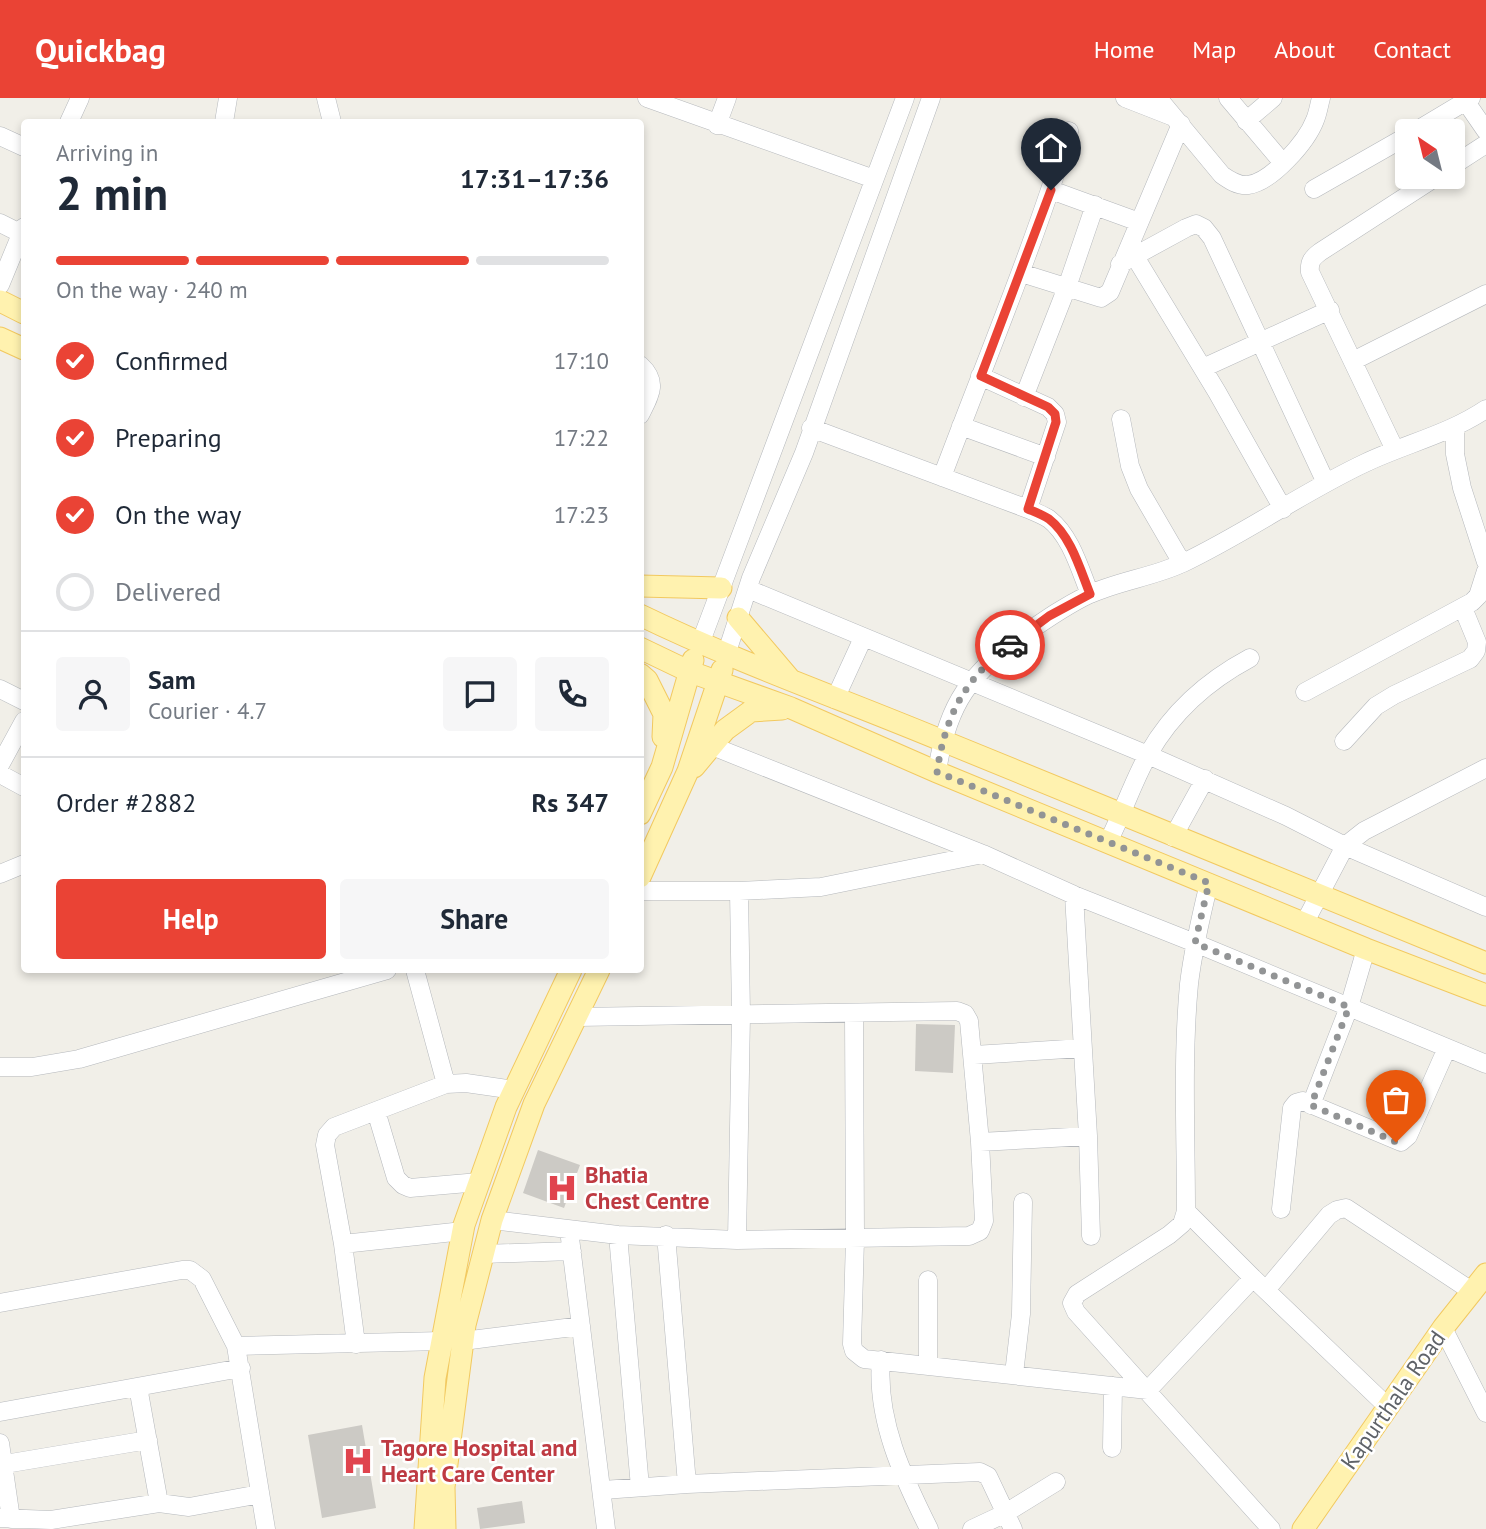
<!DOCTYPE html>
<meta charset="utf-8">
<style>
body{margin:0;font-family:"PT Sans",sans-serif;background:#f6f6f7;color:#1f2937;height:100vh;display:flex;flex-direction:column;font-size:26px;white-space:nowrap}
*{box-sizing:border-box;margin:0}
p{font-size:23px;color:#747a83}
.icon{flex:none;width:38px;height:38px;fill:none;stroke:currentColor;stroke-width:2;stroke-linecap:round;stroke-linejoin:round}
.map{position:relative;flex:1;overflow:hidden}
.sheet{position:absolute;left:21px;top:21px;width:623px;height:854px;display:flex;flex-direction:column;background:#fff;border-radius:7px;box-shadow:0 4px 10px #0003}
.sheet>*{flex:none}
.needle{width:46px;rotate:325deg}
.fabs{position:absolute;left:1395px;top:21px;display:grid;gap:14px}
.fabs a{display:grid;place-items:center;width:70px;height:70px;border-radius:7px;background:#fff;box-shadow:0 4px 10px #0003;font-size:35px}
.pin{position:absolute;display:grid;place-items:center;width:60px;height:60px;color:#fff;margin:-72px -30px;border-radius:50% 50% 50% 0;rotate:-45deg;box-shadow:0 0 7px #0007}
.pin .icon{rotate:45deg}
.courier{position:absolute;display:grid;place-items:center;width:70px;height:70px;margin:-35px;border:5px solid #ea4335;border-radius:50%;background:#fff;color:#222;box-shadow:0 2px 9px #0007}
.headline em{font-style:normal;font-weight:800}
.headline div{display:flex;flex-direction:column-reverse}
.headline{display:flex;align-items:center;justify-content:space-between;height:119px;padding:0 35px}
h1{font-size:46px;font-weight:800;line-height:52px}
.bar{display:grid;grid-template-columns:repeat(4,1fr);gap:10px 7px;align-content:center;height:84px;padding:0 35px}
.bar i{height:9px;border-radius:5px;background:#e0e1e3}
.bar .selected{background:#ea4335}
.bar p{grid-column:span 4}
.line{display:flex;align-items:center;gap:18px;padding:0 35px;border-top:2px solid #e0e1e3}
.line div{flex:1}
.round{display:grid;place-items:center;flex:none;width:74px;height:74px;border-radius:7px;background:#f6f6f7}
ol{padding:0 35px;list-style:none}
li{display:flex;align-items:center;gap:21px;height:77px}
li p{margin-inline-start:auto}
li .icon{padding:7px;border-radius:50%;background:#ea4335;color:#fff;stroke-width:4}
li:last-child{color:#747a83}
li i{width:38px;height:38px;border:4px solid #e0e1e3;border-radius:50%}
.cta{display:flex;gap:14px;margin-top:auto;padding:14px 35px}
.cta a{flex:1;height:80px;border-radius:7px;background:#ea4335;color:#fff;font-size:28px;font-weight:800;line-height:80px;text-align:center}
.cta a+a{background:#f6f6f7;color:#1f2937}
header{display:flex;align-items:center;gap:42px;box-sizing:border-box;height:98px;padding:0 35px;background:#ea4335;color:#fff}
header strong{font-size:33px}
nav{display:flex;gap:38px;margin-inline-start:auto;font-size:24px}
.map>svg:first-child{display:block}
.building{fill:#cccac5}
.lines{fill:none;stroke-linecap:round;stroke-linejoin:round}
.minor-casing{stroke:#b5b8bc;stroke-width:19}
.major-casing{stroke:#f2c960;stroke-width:23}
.minor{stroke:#fff;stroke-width:18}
.major{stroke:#fff2af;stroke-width:21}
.done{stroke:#929495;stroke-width:7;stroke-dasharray:0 12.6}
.route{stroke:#ea4335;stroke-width:9}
.labels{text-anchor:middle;stroke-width:5;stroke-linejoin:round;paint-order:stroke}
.health-label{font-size:23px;font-weight:bold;fill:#be3a42;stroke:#fff;text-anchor:start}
.street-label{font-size:23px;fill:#5f6368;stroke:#fff}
</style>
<header>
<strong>Quickbag</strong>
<nav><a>Home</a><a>Map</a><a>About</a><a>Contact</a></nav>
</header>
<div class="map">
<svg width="1486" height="1431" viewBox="0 0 1486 1431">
<rect width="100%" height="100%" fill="#f1efe8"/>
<path class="building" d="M916 926 955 927 953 975 915 973Z
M538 1052 580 1067 564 1110 523 1095Z
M362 1327 376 1410 322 1420 308 1337Z
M522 1403 525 1425 480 1431 477 1410Z"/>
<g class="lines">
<g class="minor-casing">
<path id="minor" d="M326 0 332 24
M647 0 874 81
M1125 0 1171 18
M1158 0 1222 77C1229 82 1238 88 1248 87 1272 84 1307 43 1315 22 1318 15 1319 7 1321 0
M1228 0 1283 65
M1466 4 1486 33
M1246 23 1273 0
M69 24 80 0
M224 24 228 0
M717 27 727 0
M1416 33 1471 0
M0 38 24 49
M1452 68 1486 46
M1314 91 1407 38
M1051 92 1139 124
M0 125 22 136
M1134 157 1217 294 1283 411
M1120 166 1186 130 1196 126 1204 130 1212 140 1326 385
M1021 175 1101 200 1110 194 1181 26
M0 187 24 129
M1353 263 1486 196
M640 267C659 284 650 297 640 317
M1203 270 1330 212
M1024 299 1067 189 1095 107
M1121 321 1130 368 1139 391 1182 465
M961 328 1046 359
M811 330 1028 411 1057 324 1055 316 1048 309 980 278
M1455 330V356L1462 390 1486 464
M1395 352 1310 174C1309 164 1312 160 1320 154L1436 79
M942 379C985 264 1033 151 1069 33
M1028 411C1035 414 1043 417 1049 421 1071 438 1080 472 1090 496
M748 491 1148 657 1286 718 1345 748 1486 809
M700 546 905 0
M726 557 751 480 804 355 931 0
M0 591 24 603
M1305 594 1472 504 1478 498 1486 473
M835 601 863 540
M1344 643 1376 608 1394 597 1470 561 1476 553 1477 544 1463 510
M712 648 983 756 1074 797 1195 845 1486 966
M0 667 24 623
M937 674C947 605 970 576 1025 536 1045 522 1065 508 1088 497 1118 483 1153 479 1183 465 1246 435 1303 394 1365 365 1405 346 1449 336 1486 311
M0 676 24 689
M1173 739 1205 681
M1108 744C1123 715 1133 683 1149 655 1173 613 1207 583 1250 560
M0 776 24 766
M1209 785C1201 818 1193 852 1189 886 1182 961 1186 1038 1186 1113L1182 1126 1169 1137 1077 1196 1072 1205 1076 1214 1271 1431
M640 793H739L821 789 983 756
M1074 797 1088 1038 1091 1138
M1305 824 1345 748 1364 733 1486 670
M415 872 446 986
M854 915 855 1141 852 1246 854 1253 864 1261 1148 1292 1253 1180
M974 957 1082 950
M0 969H32L79 961 387 872
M1311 1007 1349 909 1366 851
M376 1013 396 1080 403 1087 410 1090 479 1084
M980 1044 1088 1038
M1281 1111 1292 1010 1296 1005 1303 1003 1401 1044 1408 1038 1447 950
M1186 1113 1253 1180 1388 1309
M492 1122 618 1137 737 1142 969 1138 980 1133 984 1123 980 1044 969 923 965 916 957 913 577 919
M569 1132 606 1431
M618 1137 640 1389
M666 1137 687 1386
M737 1142 741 917 739 793
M343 1146 463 1133
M484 1156 572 1153
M928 1182V1267
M1266 1192 1329 1117 1337 1112 1346 1110 1473 1194
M0 1205 182 1172H190L202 1181 236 1248 266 1431
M1443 1230 1486 1315
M463 1243 581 1228
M356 1246 343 1146 325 1047 327 1037 334 1029 446 986 466 985 514 992
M236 1248 442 1243
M881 1262C876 1322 903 1379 929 1431
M1014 1276 1021 1216 1023 1104
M138 1289 159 1405
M0 1314 241 1270
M0 1345 11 1421
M1112 1350 1113 1288
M5 1366 148 1342
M603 1392 687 1386 980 1374 988 1378 1013 1431
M0 1420 51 1422 159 1405 189 1409 260 1396
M972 1431 1004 1416 1056 1384"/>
</g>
<g class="major-casing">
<path id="major" d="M0 203 24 215
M0 240 24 251
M640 488 721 490
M640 517C739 565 842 601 943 643 1124 716 1304 792 1486 865
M738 520 789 580
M640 550 688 573 791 610 937 674 1366 851 1486 897
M640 576 647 582 664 616 663 639
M694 669 725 632 751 613 782 611
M640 716 662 669 693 562
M640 779 688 673 722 572
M425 1431 435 1280 464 1127 506 1009 571 872
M445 1431 444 1389 465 1227 492 1122 534 1006 599 872
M1303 1431 1443 1230 1486 1176"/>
</g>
<use href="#minor" class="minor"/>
<use href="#major" class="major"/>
</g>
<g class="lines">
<path class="done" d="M1010 547C965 580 945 618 937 674L1209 785 1195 845 1349 909 1311 1007 1396 1044"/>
<path class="route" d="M1010 547 1049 518 1090 496C1080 471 1071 438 1049 421 1043 417 1035 414 1028 411L1056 324 1055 316 1048 309 981 278 1051 92"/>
</g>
<defs>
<g id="hospital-bare" transform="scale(2.415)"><path d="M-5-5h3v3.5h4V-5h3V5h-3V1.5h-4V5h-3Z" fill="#e0444e" stroke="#fff" stroke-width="2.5" paint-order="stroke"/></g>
</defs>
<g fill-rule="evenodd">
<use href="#hospital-bare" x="562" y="1090"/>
<use href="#hospital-bare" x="358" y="1363"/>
</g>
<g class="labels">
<g class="health-label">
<text x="585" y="1085">Bhatia<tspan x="585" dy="26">Chest Centre</tspan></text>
<text x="381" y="1358">Tagore Hospital and<tspan x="381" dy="26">Heart Care Center</tspan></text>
</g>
<g class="street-label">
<text transform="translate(1393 1302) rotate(-55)" y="8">Kapurthala Road</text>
</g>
</g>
</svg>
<div class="fabs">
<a><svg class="needle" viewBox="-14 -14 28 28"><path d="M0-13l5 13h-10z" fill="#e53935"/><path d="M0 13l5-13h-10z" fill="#747a83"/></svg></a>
</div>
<div class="pin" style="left:1396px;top:1044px;background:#ea580c"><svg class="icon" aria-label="bag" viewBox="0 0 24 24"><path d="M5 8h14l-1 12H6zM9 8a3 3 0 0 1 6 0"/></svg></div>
<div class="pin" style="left:1051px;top:92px;background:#1f2937"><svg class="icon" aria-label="home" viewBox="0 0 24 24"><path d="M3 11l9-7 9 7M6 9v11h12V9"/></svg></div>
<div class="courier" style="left:1010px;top:547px"><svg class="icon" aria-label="car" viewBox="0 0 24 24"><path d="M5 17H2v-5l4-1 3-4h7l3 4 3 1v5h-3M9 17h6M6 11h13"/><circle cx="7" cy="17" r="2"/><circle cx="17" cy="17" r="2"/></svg></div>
<section class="sheet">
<div class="headline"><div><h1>2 min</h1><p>Arriving in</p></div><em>17:31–17:36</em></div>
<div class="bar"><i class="selected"></i><i class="selected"></i><i class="selected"></i><i></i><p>On the way · 240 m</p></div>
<ol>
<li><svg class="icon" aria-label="check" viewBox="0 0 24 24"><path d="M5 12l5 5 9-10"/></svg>Confirmed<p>17:10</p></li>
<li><svg class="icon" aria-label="check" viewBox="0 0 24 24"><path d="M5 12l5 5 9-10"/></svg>Preparing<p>17:22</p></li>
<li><svg class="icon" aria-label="check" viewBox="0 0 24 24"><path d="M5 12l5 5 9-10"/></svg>On the way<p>17:23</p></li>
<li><i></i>Delivered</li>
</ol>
<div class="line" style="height:126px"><a class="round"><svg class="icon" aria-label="person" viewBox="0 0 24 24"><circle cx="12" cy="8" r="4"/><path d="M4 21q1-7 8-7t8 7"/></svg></a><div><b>Sam</b><p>Courier · 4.7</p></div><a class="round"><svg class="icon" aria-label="chat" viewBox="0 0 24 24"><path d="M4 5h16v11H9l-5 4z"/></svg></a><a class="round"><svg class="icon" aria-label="phone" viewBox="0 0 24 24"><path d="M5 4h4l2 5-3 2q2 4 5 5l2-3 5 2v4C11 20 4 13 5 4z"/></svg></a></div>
<div class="line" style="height:91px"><div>Order #2882</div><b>Rs 347</b></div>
<div class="cta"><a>Help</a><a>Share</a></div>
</section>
</div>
